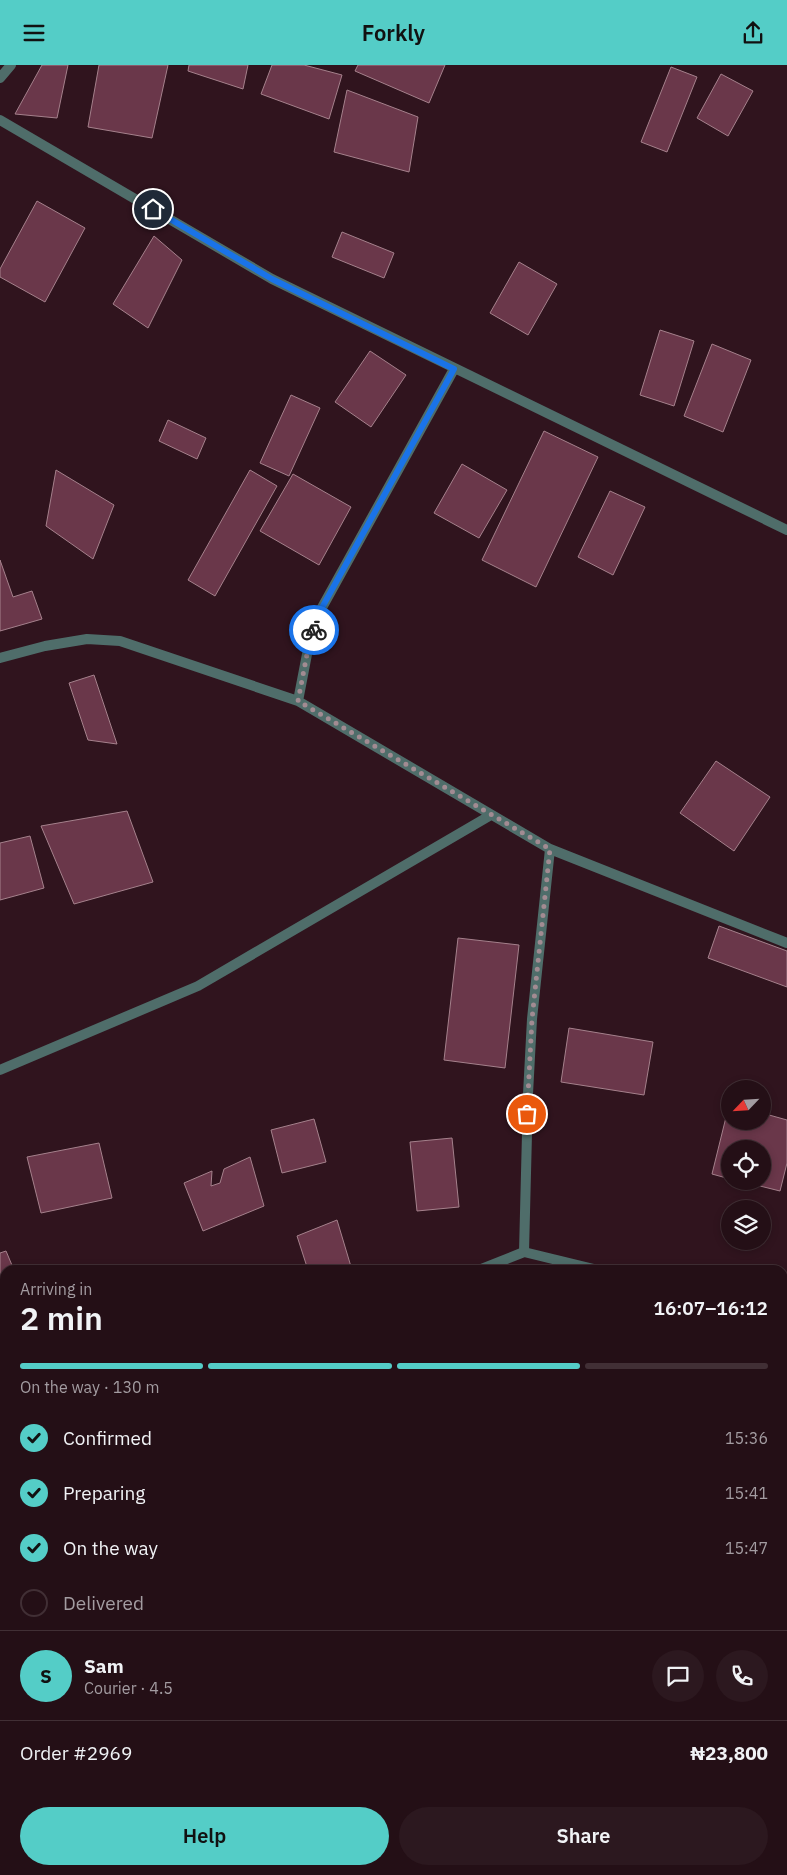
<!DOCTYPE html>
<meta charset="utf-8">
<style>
body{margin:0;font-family:"IBM Plex Sans",sans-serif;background:#2c181f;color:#f1f3f6;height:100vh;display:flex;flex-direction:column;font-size:19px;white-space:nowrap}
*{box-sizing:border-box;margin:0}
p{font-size:16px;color:#a39ca1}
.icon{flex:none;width:28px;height:28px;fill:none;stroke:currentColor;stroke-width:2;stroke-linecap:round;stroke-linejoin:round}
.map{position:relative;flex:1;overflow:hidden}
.panel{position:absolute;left:0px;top:1200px;width:788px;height:610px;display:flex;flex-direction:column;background:#240f16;border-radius:15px 15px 0 0;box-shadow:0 2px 8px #0003,0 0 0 1px #412f35}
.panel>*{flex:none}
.needle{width:32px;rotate:245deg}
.buttons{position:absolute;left:721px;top:1015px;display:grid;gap:10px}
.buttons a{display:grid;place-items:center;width:50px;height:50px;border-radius:50%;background:#240f16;box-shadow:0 2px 8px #0003,0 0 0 1px #412f35;font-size:25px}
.pin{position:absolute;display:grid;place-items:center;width:42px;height:42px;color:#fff;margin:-21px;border:2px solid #fff;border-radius:50%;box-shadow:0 1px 5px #0007}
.courier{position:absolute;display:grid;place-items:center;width:50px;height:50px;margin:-25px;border:4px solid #1a73e8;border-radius:50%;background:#fff;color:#222;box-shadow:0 1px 6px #0007}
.headline em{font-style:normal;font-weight:600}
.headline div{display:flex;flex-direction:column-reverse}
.headline{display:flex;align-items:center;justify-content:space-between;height:85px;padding:0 20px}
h1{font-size:32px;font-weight:600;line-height:38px}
.bar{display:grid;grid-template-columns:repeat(4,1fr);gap:8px 5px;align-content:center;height:60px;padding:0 20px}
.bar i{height:6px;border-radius:4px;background:#412f35}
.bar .on{background:#54cdc7}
.bar p{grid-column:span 4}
.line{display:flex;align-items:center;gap:12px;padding:0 20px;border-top:1px solid #412f35}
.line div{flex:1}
.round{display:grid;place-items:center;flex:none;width:52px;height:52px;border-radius:26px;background:#2c181f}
ol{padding:0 20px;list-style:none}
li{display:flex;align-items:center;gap:15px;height:55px}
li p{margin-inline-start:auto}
li .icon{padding:5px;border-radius:50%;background:#54cdc7;color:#111;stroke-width:4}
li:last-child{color:#a39ca1}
li i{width:28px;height:28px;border:2px solid #412f35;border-radius:50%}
.primary-button{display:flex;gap:10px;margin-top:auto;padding:10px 20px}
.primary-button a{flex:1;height:58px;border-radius:30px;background:#54cdc7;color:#111;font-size:20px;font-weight:600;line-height:58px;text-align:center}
.primary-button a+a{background:#2c181f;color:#f1f3f6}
header{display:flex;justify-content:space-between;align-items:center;height:65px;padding:0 20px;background:#54cdc7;color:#111;font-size:22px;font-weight:600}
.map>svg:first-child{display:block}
.green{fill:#4c2031}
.building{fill:#6a374a;stroke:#a5818c}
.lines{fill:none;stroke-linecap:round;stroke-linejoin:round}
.street{stroke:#4f6d6a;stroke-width:10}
.done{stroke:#a28b92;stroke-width:5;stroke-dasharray:0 9}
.route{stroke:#1a73e8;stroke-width:6}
</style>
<header><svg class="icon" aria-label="menu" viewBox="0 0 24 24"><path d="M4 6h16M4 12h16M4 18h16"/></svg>Forkly<svg class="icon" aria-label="share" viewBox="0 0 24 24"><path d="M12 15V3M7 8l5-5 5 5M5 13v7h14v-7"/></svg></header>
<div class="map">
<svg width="787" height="1810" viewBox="0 0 787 1810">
<rect width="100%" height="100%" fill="#30141e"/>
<path class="green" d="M783 1335 787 1336V1810H286L292 1805H782Z"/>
<path class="building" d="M42 0H68L57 53 15 49Z
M99 0H168L152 73 88 62Z
M189 0H248L243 24 188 6Z
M272 0H304L342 10 329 54 261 29Z
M358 0H445L429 38 355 6Z
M671 2 697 12 667 87 641 77Z
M721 9 753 26 728 71 697 53Z
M347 25 418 52 409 107 334 87Z
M37 136 85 163 45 237 0 212V204Z
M342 167 394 188 384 213 332 192Z
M154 171 182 195 148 263 113 239Z
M519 197 557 219 528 270 490 248Z
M660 265 694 276 674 341 640 330Z
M712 279 751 295 723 367 684 351Z
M370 286 406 310 371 362 335 337Z
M291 330 320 343 289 411 260 398Z
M168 355 206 373 197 394 159 376Z
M544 366 598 392 536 522 482 495Z
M462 399 507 425 479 473 434 448Z
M56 405 114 440 93 494 46 461Z
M250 405 277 421 215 531 188 515Z
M293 409 351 442 319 500 260 466Z
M610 426 645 442 613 510 578 492Z
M0 495 13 532 32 526 42 554 0 566Z
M94 610 117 679 88 675 69 618Z
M716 696 770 732 734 786 680 748Z
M127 746 153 817 74 839 41 761Z
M30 771 44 823 0 835V778Z
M719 861 787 886V922L708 893Z
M458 873 519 880 505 1003 444 995Z
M569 963 653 977 644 1030 561 1017Z
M729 1040 730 1056H762V1048L787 1055V1098L780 1126 740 1116H762V1084H730V1114L712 1109Z
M314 1054 326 1097 282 1108 271 1065Z
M452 1073 459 1142 417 1146 410 1077Z
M99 1078 112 1133 41 1148 27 1092Z
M250 1092 264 1141 203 1166 184 1118 212 1106 211 1121 220 1118 224 1104Z
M337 1155 352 1205H308L297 1171Z
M6 1186 14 1205H5V1243L0 1245V1188Z
M5 1253V1348L3 1349 0 1345V1255Z
M171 1805H184L187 1810H163Z"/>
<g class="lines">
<path class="street" d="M0 13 11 0
M0 55 272 214 787 465
M0 593 45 581 87 574 120 576 298 636 550 784 787 878
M298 636 308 584 319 548 454 304
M0 1005 198 921 491 750
M524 1187 528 1029 532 954 550 784
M479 1205 524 1187 598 1205
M782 1250 787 1251
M0 1454 5 1451
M125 1810 134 1805"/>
</g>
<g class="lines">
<path class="done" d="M314 565 308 584 298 636 550 784 532 954 527 1049"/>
<path class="route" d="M153 144 272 214 454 304 319 548 314 565"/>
</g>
</svg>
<div class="buttons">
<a><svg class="needle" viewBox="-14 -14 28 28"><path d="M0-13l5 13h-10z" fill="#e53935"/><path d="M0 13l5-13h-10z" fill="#a39ca1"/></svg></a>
<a><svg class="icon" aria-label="locate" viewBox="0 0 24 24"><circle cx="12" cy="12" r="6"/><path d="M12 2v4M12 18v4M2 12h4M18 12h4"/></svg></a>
<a><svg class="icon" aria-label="layers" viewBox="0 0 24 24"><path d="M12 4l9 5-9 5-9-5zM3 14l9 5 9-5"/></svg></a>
</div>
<div class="pin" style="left:527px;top:1049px;background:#ea580c"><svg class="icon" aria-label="bag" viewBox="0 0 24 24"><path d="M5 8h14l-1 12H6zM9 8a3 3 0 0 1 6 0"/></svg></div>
<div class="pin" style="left:153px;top:144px;background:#1f2937"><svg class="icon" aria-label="home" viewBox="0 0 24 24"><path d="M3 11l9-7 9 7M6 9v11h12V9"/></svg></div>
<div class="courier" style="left:314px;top:565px"><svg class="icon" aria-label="bike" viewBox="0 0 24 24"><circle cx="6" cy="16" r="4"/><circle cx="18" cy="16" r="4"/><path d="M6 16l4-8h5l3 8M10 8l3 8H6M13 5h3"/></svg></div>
<section class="panel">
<div class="headline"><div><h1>2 min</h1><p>Arriving in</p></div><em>16:07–16:12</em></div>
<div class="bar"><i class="on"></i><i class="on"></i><i class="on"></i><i></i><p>On the way · 130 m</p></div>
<ol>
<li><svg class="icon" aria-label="check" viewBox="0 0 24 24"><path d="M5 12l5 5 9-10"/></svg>Confirmed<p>15:36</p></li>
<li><svg class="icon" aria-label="check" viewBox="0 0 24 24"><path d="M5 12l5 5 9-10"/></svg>Preparing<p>15:41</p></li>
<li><svg class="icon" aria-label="check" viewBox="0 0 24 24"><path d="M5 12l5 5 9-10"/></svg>On the way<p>15:47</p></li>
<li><i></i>Delivered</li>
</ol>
<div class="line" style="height:90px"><b class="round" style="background:#54cdc7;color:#111">S</b><div><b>Sam</b><p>Courier · 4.5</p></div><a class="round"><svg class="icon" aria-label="chat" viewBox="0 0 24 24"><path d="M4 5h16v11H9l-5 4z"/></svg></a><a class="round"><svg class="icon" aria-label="phone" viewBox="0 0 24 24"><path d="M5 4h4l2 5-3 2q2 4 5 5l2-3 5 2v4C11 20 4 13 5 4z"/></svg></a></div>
<div class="line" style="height:65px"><div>Order #2969</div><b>₦23,800</b></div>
<div class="primary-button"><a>Help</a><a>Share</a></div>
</section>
</div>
